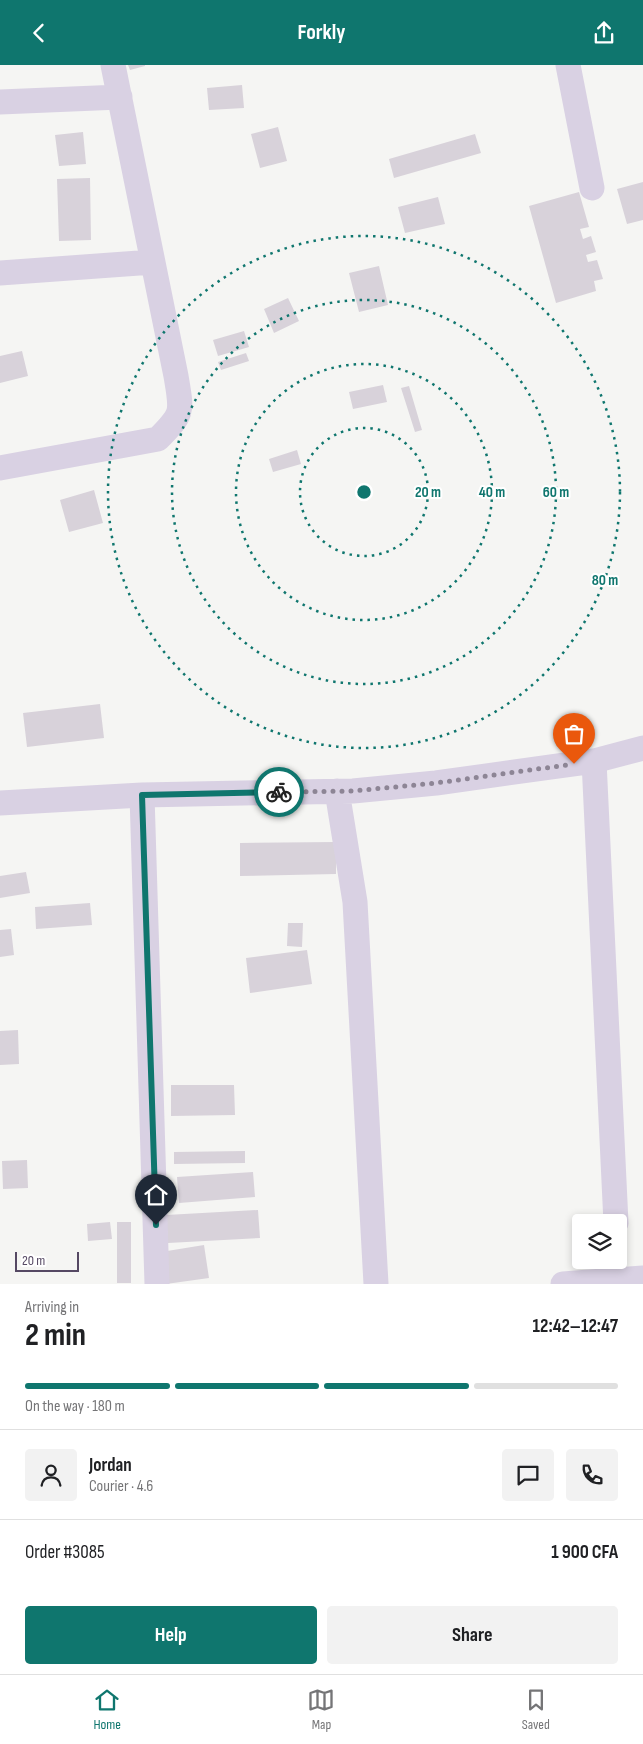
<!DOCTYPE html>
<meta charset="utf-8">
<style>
body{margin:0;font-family:"Sofia Sans Condensed",sans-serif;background:#f2f2f2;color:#202124;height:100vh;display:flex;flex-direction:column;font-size:19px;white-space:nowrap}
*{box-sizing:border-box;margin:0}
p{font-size:16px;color:#757577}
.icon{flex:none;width:28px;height:28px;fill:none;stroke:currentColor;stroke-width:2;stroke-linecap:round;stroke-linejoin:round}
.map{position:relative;height:1219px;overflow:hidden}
.side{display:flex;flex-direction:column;background:#fff;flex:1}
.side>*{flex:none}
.buttons{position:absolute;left:572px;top:1149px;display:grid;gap:10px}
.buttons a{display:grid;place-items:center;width:55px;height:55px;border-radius:5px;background:#fff;box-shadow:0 2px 8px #0003;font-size:25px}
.scale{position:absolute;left:15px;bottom:12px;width:64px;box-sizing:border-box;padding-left:5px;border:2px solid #554863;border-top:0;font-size:14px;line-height:18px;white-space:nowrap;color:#554863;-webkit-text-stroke:4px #fff;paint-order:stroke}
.pin{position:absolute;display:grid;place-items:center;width:42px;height:42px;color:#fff;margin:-51px -21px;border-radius:50% 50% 50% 0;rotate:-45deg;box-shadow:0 0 5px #0007}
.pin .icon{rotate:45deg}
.courier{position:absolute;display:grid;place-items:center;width:50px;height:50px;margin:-25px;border:4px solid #0f766e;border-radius:50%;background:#fff;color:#222;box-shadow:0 1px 6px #0007}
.head em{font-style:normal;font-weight:700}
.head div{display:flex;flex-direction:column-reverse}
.head{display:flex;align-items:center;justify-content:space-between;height:85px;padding:0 25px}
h1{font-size:32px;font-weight:700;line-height:38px}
.bar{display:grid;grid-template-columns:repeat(4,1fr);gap:8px 5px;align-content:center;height:60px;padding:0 25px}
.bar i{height:6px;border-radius:4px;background:#e0e0e0}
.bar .current{background:#0f766e}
.bar p{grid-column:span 4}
.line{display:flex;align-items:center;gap:12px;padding:0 25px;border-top:1px solid #e0e0e0}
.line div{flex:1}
.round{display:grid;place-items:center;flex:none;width:52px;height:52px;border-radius:5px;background:#f2f2f2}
.cta{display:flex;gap:10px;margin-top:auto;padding:10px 25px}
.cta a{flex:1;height:58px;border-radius:5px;background:#0f766e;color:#fff;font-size:20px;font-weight:700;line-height:58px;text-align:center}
.cta a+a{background:#f2f2f2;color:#202124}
header{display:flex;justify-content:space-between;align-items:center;height:65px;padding:0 25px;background:#0f766e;color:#fff;font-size:22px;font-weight:700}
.tab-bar{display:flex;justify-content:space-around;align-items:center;height:70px;border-top:1px solid #e0e0e0;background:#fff;font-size:14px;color:#757577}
.tab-bar a{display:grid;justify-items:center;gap:2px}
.tab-bar .current{color:#0f766e}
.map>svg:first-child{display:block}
.building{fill:#d8d2da}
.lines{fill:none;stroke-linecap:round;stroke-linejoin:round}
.minor{stroke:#d9d1e3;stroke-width:25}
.done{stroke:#8d8595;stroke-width:5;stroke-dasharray:0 9}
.route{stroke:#0f766e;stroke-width:6}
.ring{fill:none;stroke:#0f766e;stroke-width:2.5;stroke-dasharray:2.5 5}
.centre{fill:#0f766e;stroke:#fff;stroke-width:2.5}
.ring-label{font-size:15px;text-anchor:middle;font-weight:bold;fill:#0f766e;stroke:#fff;stroke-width:4;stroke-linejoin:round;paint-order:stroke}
</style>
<header><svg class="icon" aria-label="back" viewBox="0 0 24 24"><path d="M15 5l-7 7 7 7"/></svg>Forkly<svg class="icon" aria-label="share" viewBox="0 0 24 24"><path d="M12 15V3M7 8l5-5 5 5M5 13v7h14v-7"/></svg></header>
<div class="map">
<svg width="643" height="1219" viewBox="0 0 643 1219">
<rect width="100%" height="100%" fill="#f5f5f3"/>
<path class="building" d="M128 0H145V1L130 5Z
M242 20 244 43 209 45 207 23Z
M278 62 287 96 260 103 251 69Z
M83 67 86 99 59 101 55 70Z
M475 69 481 88 394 113 389 94Z
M90 113 91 175 59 176 57 114Z
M643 117V155L627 159 617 124Z
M579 127 589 162 580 164 583 174 591 171 596 187 586 190 588 197 597 195 603 214 594 216 596 226 556 238 529 141Z
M438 132 445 159 405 168 398 142Z
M379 201 388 240 359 247 349 208Z
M288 233 299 256 274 268 264 244Z
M244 266 249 282 218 291 213 275Z
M22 286 28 311 0 318V291Z
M246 288 249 296 221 305 218 297Z
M383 320 387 337 353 344 349 327Z
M409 321 422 365 415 367 401 323Z
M297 385 301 399 273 407 269 394Z
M94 425 103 458 69 467 60 435Z
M100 639 104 673 27 682 23 648Z
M336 777V809L240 811V778Z
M26 807 30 828 0 833V811Z
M90 838 92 860 36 864 35 842Z
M288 858H303L302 882 287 881Z
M11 864 14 890 0 892V865Z
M307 885 312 919 250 928 246 893Z
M18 965 19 999 0 1000V966Z
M171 1020H234L235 1050 171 1051Z
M245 1086V1098L174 1099V1087Z
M27 1095 28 1123 3 1124 2 1096Z
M253 1107 255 1132 179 1138 177 1112Z
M258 1145 260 1173 168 1178 166 1150Z
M110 1157 112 1174 88 1176 87 1159Z
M117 1157H131V1218H117Z
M204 1180 209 1213 166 1219 161 1187Z"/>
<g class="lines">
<path class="minor" d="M568 0 592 123
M0 37 120 32
M0 208 153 197
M0 403 158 374C184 348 182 347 176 311L113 0
M594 696 616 1158
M337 726 355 837 376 1219
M142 730 157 1219
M0 738 142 730 353 726 436 718 594 696 643 683
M563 1219 643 1213"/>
</g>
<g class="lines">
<path class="done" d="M279 727 353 726 436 718 574 699"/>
<path class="route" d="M156 1160 142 730 279 727"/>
</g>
<g class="ring">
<circle cx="364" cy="427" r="64"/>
<circle cx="364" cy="427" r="128"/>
<circle cx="364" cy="427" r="192"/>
<circle cx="364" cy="427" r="256"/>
</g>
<circle cx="364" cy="427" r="8" class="centre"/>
<g class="ring-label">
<text x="428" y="432">20 m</text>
<text x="492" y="432">40 m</text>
<text x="556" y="432">60 m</text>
<text x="605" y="520">80 m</text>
</g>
</svg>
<div class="buttons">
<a><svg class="icon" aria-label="layers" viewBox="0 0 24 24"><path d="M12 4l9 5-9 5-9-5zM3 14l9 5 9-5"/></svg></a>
</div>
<div class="scale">20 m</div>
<div class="pin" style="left:574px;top:699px;background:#ea580c"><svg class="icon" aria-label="bag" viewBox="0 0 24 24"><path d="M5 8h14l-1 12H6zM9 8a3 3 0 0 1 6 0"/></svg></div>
<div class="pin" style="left:156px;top:1160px;background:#1f2937"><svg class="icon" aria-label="home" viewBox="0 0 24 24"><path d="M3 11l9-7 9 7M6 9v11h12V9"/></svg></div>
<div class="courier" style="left:279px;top:727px"><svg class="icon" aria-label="bike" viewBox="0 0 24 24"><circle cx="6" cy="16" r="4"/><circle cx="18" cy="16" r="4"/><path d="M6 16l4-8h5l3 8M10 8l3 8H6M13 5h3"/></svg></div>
</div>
<section class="side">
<div class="head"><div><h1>2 min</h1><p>Arriving in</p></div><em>12:42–12:47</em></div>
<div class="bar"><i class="current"></i><i class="current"></i><i class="current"></i><i></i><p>On the way · 180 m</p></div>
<div class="line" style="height:90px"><a class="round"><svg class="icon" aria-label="person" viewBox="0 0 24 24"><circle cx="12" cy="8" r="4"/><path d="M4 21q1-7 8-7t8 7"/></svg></a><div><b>Jordan</b><p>Courier · 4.6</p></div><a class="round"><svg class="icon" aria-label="chat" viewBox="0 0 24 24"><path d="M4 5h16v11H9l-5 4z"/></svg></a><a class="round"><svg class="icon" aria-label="phone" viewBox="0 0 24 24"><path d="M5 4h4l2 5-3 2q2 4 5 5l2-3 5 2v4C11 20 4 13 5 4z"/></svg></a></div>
<div class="line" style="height:65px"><div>Order #3085</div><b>1 900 CFA</b></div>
<div class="cta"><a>Help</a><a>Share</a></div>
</section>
<nav class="tab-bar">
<a class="current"><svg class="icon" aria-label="home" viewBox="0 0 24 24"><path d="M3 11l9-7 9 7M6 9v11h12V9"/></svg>Home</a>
<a><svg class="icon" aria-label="map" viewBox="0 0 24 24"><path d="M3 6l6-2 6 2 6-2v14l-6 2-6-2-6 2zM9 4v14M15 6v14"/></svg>Map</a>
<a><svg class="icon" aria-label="saved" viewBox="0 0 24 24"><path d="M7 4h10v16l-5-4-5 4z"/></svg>Saved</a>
</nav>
